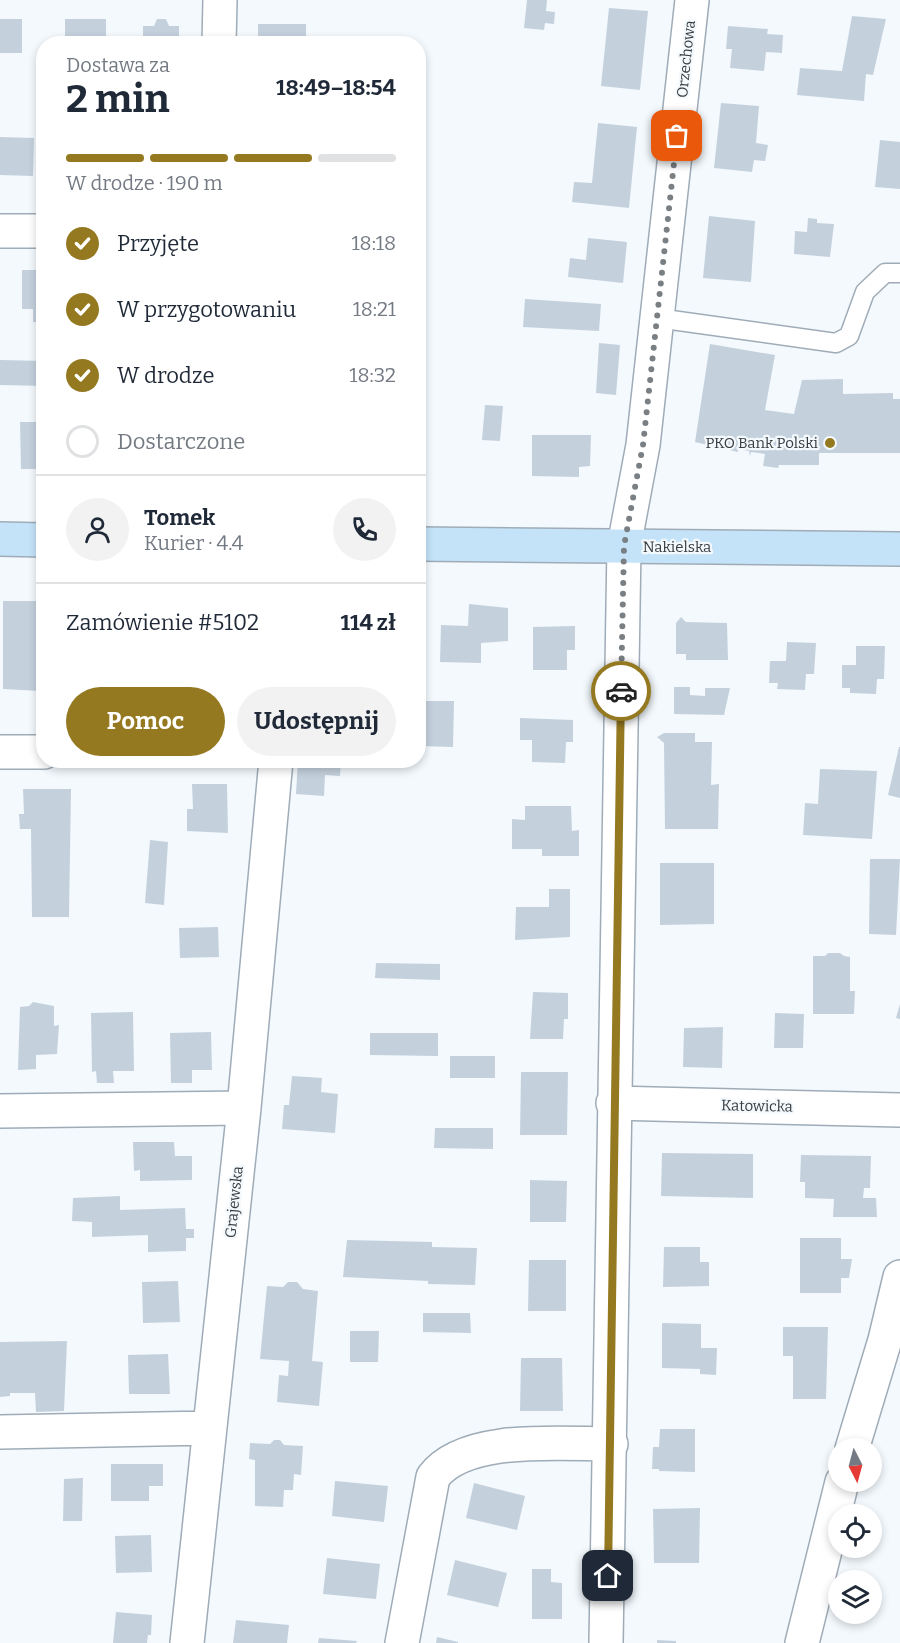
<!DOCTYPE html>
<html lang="pl">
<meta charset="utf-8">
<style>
body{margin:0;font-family:Bitter,serif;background:#f2f2f3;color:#1f2937;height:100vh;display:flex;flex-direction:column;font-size:22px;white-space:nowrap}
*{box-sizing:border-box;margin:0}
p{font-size:20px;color:#747a83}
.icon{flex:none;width:33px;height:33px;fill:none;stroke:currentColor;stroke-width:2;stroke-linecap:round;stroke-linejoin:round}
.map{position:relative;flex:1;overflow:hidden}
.side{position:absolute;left:36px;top:36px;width:390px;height:732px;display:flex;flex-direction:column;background:#fff;border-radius:24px;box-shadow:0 3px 9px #0003}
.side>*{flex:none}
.needle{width:39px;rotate:174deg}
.tools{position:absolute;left:828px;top:1438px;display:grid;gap:12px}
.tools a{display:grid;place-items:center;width:54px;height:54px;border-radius:50%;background:#fff;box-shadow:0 3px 9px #0003;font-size:30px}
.pin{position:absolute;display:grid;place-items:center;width:51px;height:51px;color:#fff;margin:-26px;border-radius:12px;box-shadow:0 3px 9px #0006}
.courier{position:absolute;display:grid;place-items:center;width:60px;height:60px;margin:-30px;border:4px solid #957921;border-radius:50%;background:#fff;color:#222;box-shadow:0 2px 8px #0007}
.head em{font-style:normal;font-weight:700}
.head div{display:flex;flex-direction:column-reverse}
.head{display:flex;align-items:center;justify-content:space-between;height:102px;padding:0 30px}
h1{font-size:39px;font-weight:700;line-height:45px}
.bar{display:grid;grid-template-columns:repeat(4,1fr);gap:9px 6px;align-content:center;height:72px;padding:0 30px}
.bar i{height:8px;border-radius:4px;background:#e0e1e3}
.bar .current{background:#957921}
.bar p{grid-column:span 4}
.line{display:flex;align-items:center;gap:15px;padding:0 30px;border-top:2px solid #e0e1e3}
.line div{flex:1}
.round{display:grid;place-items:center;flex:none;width:63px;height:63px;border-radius:32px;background:#f2f2f3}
ol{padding:0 30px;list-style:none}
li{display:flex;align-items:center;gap:18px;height:66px}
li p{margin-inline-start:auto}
li .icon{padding:6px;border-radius:50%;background:#957921;color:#fff;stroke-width:4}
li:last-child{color:#747a83}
li i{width:33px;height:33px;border:3px solid #e0e1e3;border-radius:50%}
.cta{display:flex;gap:12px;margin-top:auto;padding:12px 30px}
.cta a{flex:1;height:69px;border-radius:36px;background:#957921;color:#fff;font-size:24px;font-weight:700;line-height:69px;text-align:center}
.cta a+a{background:#f2f2f3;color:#1f2937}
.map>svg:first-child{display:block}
.building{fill:#c4d1dd}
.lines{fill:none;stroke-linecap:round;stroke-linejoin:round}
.lane-casing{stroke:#9facb7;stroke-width:21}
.street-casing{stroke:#9facb7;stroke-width:36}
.secondary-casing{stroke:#9facb7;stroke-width:36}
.lane{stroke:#fff;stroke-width:18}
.street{stroke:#fff;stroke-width:33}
.secondary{stroke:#c4e3f9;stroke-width:33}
.done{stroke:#797f83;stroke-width:6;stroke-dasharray:0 10.8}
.route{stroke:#957921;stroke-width:8}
.poi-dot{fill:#957921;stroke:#f3f9fd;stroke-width:2}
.labels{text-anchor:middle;stroke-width:4.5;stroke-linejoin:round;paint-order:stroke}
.street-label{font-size:15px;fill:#383d41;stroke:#f3f9fd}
.poi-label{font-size:15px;fill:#383d41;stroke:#f3f9fd;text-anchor:end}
</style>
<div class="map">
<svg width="900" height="1643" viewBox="0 0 900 1643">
<rect width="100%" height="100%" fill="#f3f9fd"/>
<path class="building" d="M527 0H547L546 11 555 12 554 24 545 23 544 30 524 28Z
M609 8 648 11 640 90 601 86Z
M852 16 886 19 873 75 866 74 864 101 797 95 800 68 842 71Z
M0 19H22V53H0Z
M65 19H106V44H65Z
M157 19H166L169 26H179V44H143V26H154Z
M258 24H306V44H258Z
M728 26 768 29 767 34 783 35 782 53 766 52 764 71 730 68 732 49H726Z
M721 103 759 106 756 143 768 145 765 161 754 160 752 172 714 168Z
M598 123 637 127 629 208 572 202 574 182 592 183Z
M0 137 34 138 33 176 0 175Z
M880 140 900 142V189L875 187Z
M709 216 755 221 751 282 703 278Z
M808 218 817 219V223L834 224 830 257 794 254 795 231 807 232Z
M588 238 627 242 623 283 568 277 570 258 586 260Z
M22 270H44V322H33V309H22Z
M525 299 601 304 599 331 523 327Z
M599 343 620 345 616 395 596 393Z
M710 344 775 355 765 410 794 414 802 380 843 379V394L893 393V399H900V453H819V465H779L778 468 763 466 765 454 751 452 750 456 749 451 738 449V452L695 442Z
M0 360 44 361V386L0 385Z
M485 405 503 406 500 441 482 440Z
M20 422H44V469H21Z
M532 435H591L590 466 579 467V477L532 476Z
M3 601H44V626H37V654L44 655V700H40V691L3 689Z
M469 604 508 608V641L481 643V663L440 662 441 625 468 626Z
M681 617 686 622 727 623 728 660H686V654H676V623Z
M575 626V650H567V670H533V627Z
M787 642 816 643 814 674H806L805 690 777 689 778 683H769L770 661H786Z
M856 646H885L884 679H877L876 694 850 693V688H842V665H856Z
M674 687H690V695L705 696V688H730L724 715 674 714Z
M419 701H454L453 747 418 746Z
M520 718 573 720V742H566L565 763 532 762V740H520Z
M664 733H695V742H712L711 785 719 784 718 829H665L664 743 657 737Z
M899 747H900V798L888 795Z
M298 760H341L340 776 325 775 324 796 296 794Z
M820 769 877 771 872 839 803 835 805 803 818 804Z
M192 784H227L228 833 187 831V809H193Z
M23 789H71L69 917H32L31 829H20L19 814H24Z
M525 806H571L572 831 579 830V856H542V849H512V819L525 820Z
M150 840 168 842 164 905 145 903Z
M870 859H900L896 935 869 934Z
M660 863H714V924L660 925Z
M549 889H570V937L515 940 516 907H549Z
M218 927 219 957 180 958 179 928Z
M828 953H840L844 956 850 957V991H855L854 1014H813V956H825Z
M376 963 440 964V980L375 978Z
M533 992 568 993V1019H564L563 1039H530Z
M33 1002 54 1006V1026L59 1025 57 1054 36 1055V1069L18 1070 20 1007 29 1006Z
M900 1004V1019L896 1018Z
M133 1012 134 1071H113L114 1083H97L96 1071 92 1072 91 1013Z
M775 1013 804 1014 803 1048H774Z
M723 1027 722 1068 683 1067 684 1028Z
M211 1032 212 1070H192V1083H171L170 1033Z
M370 1033H438V1056L370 1055Z
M450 1056H495V1078H450Z
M521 1072H568L567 1135H520Z
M292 1076 322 1078 321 1092 338 1094 335 1133 282 1129 284 1105H289Z
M435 1128H493V1149L434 1148Z
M133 1142H174L175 1156H192V1180L140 1181V1170L134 1171Z
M662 1153 753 1154V1198L661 1196Z
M801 1155 871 1156 870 1188H864L863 1198H876L877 1217H833L834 1199 805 1198V1182H800Z
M530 1180 567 1181 566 1222H530Z
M120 1196V1210L185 1208 186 1229H194V1238H186V1251L148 1252V1235L92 1237V1222L72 1221 73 1198Z
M800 1238H841V1259H852L849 1278H841V1293H800Z
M347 1240 432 1242V1247L477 1248 475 1285 428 1284V1281L343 1277Z
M664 1247H700V1262H709V1286L663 1287Z
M529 1260H566V1311H528Z
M178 1281 180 1322 143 1323 142 1282Z
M288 1282H297L303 1289 318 1291 312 1361 323 1362 319 1406 277 1402 279 1375 288 1376 289 1361 260 1359 267 1286 283 1287Z
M423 1313H470L471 1333 423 1332Z
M662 1323 701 1324V1348H717L716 1375 700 1374V1369L662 1368Z
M783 1327H828L826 1399H793V1356H783Z
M350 1331H379L378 1362H350Z
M67 1341 64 1411 36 1412 35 1393H10V1396L0 1397V1342Z
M168 1354 170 1394H129L128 1355Z
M521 1358H562L563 1411H520Z
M660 1429H695V1472L659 1471V1469H652L653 1447H659Z
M274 1440H280L284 1445 303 1446 301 1475 294 1474 293 1490H284L283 1507 255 1506V1460L249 1459 250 1443 270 1444Z
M111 1464H163V1486H149V1501H111Z
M83 1478 82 1521H63L64 1479Z
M335 1481 388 1486 384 1522 332 1516Z
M474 1483 525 1496 517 1530 466 1518Z
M700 1508 699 1563H654L653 1509Z
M151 1535 152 1572 116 1573 115 1536Z
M327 1558 380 1564 376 1599 323 1594Z
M455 1560 507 1573 498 1607 447 1595Z
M532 1569H551V1582L562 1583V1619H532Z
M116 1612 152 1615 151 1635H148L147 1643H113Z
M236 1620 289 1625 287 1643H233Z
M437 1637 458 1642V1643H436Z
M319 1638 357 1641 356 1643H318Z
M657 1640 676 1641V1643H657Z"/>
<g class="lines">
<g class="lane-casing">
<path id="lane" d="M657 318 836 343 849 336 865 292 885 273H900"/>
</g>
<g class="street-casing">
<path id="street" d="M219 44 220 0
M0 231H44
M0 752H44
M613 1103 900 1110
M0 1111 244 1108
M0 1432 209 1428
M852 1449 885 1340 900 1277
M187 1643 244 1108 276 760
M402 1643 433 1477C465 1434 562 1444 611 1444
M606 1643 624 546 643 445 692 0
M802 1643 842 1482"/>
</g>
<g class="secondary-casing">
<path id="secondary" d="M0 539 44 540
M418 544 900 549"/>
</g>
<use href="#lane" class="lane"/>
<use href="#street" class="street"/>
<use href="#secondary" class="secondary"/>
</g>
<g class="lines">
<path class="done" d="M621 691 624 546 643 445 677 136"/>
<path class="route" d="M608 1576 621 691"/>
</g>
<circle class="poi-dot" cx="830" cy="443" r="6"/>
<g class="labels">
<g class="street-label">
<text transform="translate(686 59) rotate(-84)" y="5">Orzechowa</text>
<text x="677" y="552">Nakielska</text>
<text transform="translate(757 1106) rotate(1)" y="5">Katowicka</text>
<text transform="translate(234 1202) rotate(-84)" y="5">Grajewska</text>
</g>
<g class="poi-label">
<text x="818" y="448">PKO Bank Polski</text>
</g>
</g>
</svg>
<div class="tools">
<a><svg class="needle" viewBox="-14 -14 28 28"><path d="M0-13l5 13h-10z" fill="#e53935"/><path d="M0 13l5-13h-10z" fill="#747a83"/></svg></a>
<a><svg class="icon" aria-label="locate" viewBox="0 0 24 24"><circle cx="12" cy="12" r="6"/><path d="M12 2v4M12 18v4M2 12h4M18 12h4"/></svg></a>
<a><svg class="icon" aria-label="layers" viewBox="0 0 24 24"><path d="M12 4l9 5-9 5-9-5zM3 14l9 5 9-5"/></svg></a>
</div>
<div class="pin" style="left:677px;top:136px;background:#ea580c"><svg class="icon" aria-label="bag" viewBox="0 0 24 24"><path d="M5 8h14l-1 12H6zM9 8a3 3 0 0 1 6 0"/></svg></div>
<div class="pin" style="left:608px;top:1576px;background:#1f2937"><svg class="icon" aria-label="home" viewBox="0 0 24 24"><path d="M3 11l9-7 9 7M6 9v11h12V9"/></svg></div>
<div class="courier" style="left:621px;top:691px"><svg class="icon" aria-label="car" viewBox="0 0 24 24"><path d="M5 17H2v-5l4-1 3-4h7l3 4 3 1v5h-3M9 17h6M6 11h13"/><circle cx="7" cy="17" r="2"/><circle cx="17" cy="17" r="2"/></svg></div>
<section class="side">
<div class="head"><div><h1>2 min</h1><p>Dostawa za</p></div><em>18:49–18:54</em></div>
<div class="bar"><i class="current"></i><i class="current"></i><i class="current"></i><i></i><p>W drodze · 190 m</p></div>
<ol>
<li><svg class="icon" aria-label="check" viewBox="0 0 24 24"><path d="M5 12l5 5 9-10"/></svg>Przyjęte<p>18:18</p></li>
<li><svg class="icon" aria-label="check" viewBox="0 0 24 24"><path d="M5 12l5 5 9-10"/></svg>W przygotowaniu<p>18:21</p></li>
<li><svg class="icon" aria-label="check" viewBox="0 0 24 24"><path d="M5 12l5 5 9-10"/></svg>W drodze<p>18:32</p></li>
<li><i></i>Dostarczone</li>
</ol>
<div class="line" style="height:108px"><a class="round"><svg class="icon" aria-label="person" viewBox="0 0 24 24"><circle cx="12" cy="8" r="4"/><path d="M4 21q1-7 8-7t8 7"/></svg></a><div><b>Tomek</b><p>Kurier · 4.4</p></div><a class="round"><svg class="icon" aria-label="phone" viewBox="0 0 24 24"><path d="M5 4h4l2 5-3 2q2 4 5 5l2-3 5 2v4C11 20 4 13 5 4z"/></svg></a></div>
<div class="line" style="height:78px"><div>Zamówienie #5102</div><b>114 zł</b></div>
<div class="cta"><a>Pomoc</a><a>Udostępnij</a></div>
</section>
</div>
